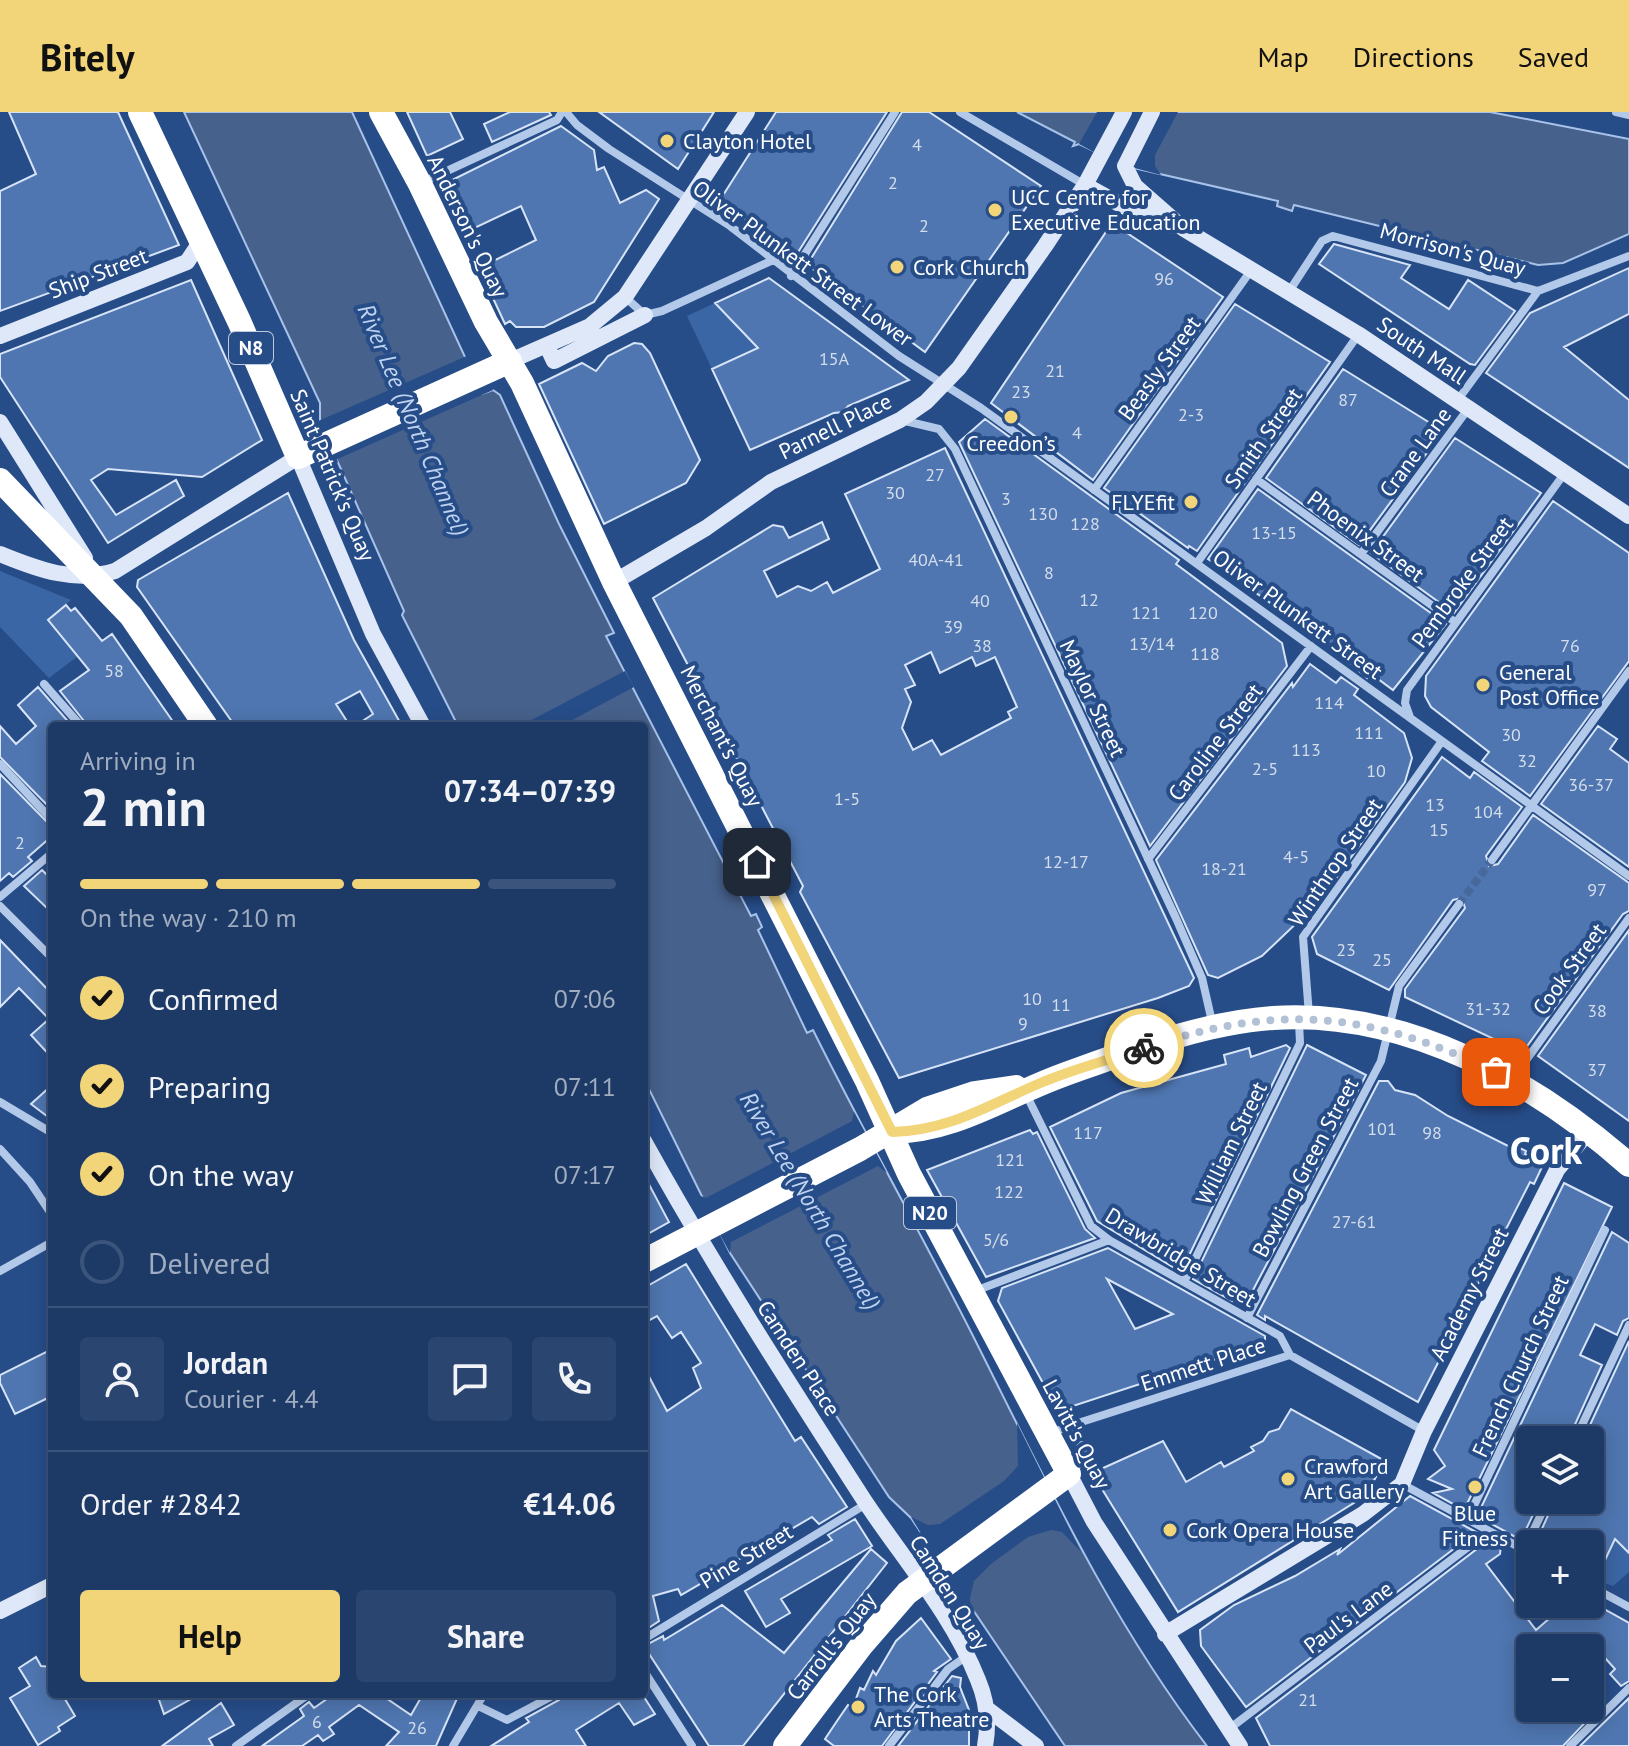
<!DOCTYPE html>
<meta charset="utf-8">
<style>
body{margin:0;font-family:"PT Sans",sans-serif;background:#2a4570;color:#f1f3f6;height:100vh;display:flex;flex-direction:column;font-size:30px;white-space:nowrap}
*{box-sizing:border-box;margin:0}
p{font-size:26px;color:#a0adc0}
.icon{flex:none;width:44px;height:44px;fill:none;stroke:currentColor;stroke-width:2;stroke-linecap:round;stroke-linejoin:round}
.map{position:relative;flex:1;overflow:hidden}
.drawer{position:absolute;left:48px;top:610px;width:600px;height:976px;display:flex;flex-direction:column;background:#1d3a67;border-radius:8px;box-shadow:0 4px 20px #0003,0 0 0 2px #3b547b}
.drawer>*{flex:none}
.buttons{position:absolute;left:1516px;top:1314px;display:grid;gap:16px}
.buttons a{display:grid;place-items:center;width:88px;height:88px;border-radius:8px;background:#1d3a67;box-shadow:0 4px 20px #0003,0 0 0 2px #3b547b;font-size:40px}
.pin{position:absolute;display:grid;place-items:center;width:68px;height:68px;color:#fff;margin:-34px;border-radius:16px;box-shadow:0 4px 12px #0006}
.courier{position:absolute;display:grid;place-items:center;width:80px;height:80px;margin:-40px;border:6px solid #f2d479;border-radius:50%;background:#fff;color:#222;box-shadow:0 2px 10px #0007}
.headline em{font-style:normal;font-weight:600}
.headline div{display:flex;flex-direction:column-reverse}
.headline{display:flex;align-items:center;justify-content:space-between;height:136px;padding:0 32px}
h1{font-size:52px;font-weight:600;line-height:60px}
.bar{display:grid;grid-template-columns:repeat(4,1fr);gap:12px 8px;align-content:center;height:96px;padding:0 32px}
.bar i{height:10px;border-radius:6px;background:#3b547b}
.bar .active{background:#f2d479}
.bar p{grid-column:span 4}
.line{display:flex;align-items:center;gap:20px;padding:0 32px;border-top:2px solid #3b547b}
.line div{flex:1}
.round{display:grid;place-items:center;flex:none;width:84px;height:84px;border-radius:8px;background:#2a4570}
ol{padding:0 32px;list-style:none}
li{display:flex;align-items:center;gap:24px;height:88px}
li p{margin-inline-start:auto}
li .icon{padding:8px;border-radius:50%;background:#f2d479;color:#111;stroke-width:4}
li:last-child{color:#a0adc0}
li i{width:44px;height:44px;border:4px solid #3b547b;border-radius:50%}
.action{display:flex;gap:16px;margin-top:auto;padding:16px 32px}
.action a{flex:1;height:92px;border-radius:8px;background:#f2d479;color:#111;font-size:32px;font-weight:600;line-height:92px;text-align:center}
.action a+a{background:#2a4570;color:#f1f3f6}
header{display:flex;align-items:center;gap:48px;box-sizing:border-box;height:112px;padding:0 40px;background:#f2d479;color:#111}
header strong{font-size:38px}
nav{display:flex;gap:44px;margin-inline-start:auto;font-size:28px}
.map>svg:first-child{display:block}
.green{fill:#3b66a5}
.water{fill:#46618c;stroke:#a8c3ea;stroke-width:2}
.pier{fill:#274d89}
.building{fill:#4f76b0;stroke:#d7e4f7;stroke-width:2;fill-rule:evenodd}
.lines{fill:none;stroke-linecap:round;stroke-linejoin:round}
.street-tunnel{stroke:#47689b;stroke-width:8;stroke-dasharray:8 4;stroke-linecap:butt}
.street{stroke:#b3c9e9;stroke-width:8}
.secondary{stroke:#dee8f8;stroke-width:16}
.highway{stroke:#fff;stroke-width:24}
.done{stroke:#b3c1d6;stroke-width:8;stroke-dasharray:0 14.4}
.route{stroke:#f2d479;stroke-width:10}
.poi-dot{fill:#f2d479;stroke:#274d89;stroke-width:3}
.labels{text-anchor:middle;stroke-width:8;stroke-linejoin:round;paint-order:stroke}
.number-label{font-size:18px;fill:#d3ddeb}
.shield{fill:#274d89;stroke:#becadc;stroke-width:2}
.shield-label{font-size:20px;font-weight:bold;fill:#fff}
.poi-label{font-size:22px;fill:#fff;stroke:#274d89;text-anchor:start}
.street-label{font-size:22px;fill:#fff;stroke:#274d89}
.water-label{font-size:24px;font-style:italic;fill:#bfd3f0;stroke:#274d89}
.town-label{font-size:38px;font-weight:bold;fill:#fff;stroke:#274d89}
</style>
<header>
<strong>Bitely</strong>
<nav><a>Map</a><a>Directions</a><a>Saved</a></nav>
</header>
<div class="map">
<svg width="1629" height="1634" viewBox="0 0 1629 1634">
<rect width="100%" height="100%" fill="#274d89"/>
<path class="green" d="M715 191 758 236 712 257 687 204Z
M0 459 71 488 48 508 78 544 49 566 0 515Z
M1607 1413 1629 1441V1460L1613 1474 1595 1468 1590 1441Z"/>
<path class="water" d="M184 0H352L482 282 493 278 500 283 559 412 614 521 606 524 751 804 756 802 762 815 758 818 807 921 813 918C864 1021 921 1121 973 1224 1044 1365 1110 1508 1207 1634H1065L911 1406 889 1385 730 1141 644 967V614H458L402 503 404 499 320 310V291Z
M1017 0H1490L1629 27V122L1563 151 1538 153 1294 93 1292 99 1277 94 1278 89 1125 54 1079 32 1073 34 1075 30Z"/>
<path class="pier" d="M1097 0H1178L1155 43V54L1161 63 1112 50 1079 32Z
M469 243 485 277 492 274 493 278 333 349 316 310Z
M625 559 634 575 561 614H520Z
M854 1000 887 1061 878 1054 731 1130 730 1141 698 1083 706 1086 852 1009Z
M1017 1311 1081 1440 1062 1420 1051 1418 1028 1425 991 1452 974 1469 970 1486 971 1500 980 1518 911 1405 928 1413 940 1412 1004 1369 1018 1354Z"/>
<path class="building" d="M9 0H118L179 133 0 199V79L36 62Z
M407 0H450L463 27 427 44Z
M510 0H549L551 3 492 30 484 12Z
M599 0H714L678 57Z
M776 0H887L795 145 720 88Z
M902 0H929L1041 74 925 240 807 153Z
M561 14 594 38 597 58 604 55 620 91 646 78 659 87 594 190 544 215H516L510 209 505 212 479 156 536 128 521 94 464 121 443 77 446 71Z
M1112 111 1223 185 1093 368 991 291Z
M1334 132 1410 153 1401 166 1449 197 1468 168 1515 199 1475 253 1470 252 1319 152Z
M1629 156V202L1564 235 1629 288V356L1486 261 1530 201Z
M769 166 909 268 848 294 843 300 834 301 750 338 712 257 758 236 715 191Z
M191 168 262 328 202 365 108 357 91 368 116 403 176 368 184 384 108 431 0 265V242Z
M1235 192 1330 250 1197 439 1189 434 1188 436 1104 376Z
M634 231 642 232 650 241 700 348 686 371 604 412 539 272 582 251 596 259 608 244Z
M1343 257 1443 319 1359 433 1266 366Z
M985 307 1179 448 1176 452 1282 531 1287 554 1150 734 959 330Z
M1455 326 1541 381 1454 501 1371 441Z
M945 336 1194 866 1189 874 1158 886 899 966 800 780 803 774 653 486 773 413 783 415 789 426 822 410 829 427 764 459 777 485 798 474 811 479 827 470 833 481 880 457 845 382ZM931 540 940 561 972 545 976 554 995 545 1017 595 1008 600 1011 606 941 643 932 628 913 638 902 616 911 590 905 577 915 573 905 553Z
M1258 377 1446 512 1393 578 1370 561 1367 566 1327 531 1208 447Z
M288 381 354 528 402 614H355L373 602 360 579 336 592 350 614H235L137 475 138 468Z
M1553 389 1629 441V549L1530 684 1482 649 1489 640 1431 595 1425 584 1426 564Z
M66 493 71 499 75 496 102 529 112 522 176 614H88L60 579 89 558 48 508Z
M1310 552 1336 571 1341 565 1358 577 1354 583 1404 621 1412 646 1405 670 1306 808 1305 803 1262 844 1218 866 1208 863 1156 748 1292 571 1293 575Z
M38 575 72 614H52V698L0 645V614L16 632 36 614 18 593Z
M1598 614 1617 627 1610 637 1629 651V755L1541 692Z
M1442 645 1470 666 1474 660 1522 695 1486 744 1489 754 1498 752 1533 703 1629 771V799L1623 802 1525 937 1517 938 1405 885V877L1465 796 1462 786 1453 788 1389 878 1317 842 1312 825Z
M0 662 52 715V724L28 745 32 749 13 765 9 761 0 769Z
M42 758 52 768V801L24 774Z
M1629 818V1009L1538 944Z
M0 828 52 882V946L31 923 49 907 19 876 0 895Z
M1286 933 1290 936 1181 1160 1097 1109 1050 1015 1121 981 1226 952 1224 943 1249 936 1251 945Z
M1307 933 1366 963 1251 1182 1239 1176 1232 1189 1193 1167Z
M1379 969H1388L1395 978 1415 983 1448 1004 1510 1035 1512 1032 1526 1039 1525 1042 1541 1049 1538 1054 1542 1055 1534 1072 1530 1070 1418 1290 1265 1204V1208L1257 1203Z
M52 973V1008L31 992Z
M1030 1018 1033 1022 1037 1020 1085 1117 1095 1126 986 1165 927 1058Z
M644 1063 669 1110 644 1124Z
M1564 1071 1612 1095 1464 1398 1433 1381 1452 1377 1428 1367 1445 1354 1434 1338Z
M1612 1120 1629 1131V1206L1623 1209 1617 1223 1595 1212 1580 1243 1602 1253 1568 1328H1530V1388H1540L1521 1428 1477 1404Z
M1108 1136 1265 1224V1231L1064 1297 1055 1293 998 1189 1002 1176ZM1107 1167 1173 1202 1135 1217Z
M686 1152 795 1329 801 1325 847 1395 819 1412 812 1405 731 1452 734 1455 704 1475 702 1471 681 1483 678 1477 653 1484 659 1509 644 1519V1255L667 1299 701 1276 693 1256 701 1251 681 1220 672 1226 657 1204 644 1211V1176Z
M1629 1229V1441L1615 1427 1595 1469 1590 1467V1432H1535L1555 1388H1590V1328H1583Z
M52 1237V1284L15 1302 0 1271V1263Z
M1291 1297 1385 1349 1372 1372 1378 1376 1178 1500 1092 1361 1163 1329 1186 1370 1221 1350 1224 1355 1254 1339 1251 1335 1263 1329 1269 1320 1279 1317Z
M1410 1384 1476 1420 1246 1595 1201 1534 1200 1518 1234 1493 1295 1464 1340 1437 1337 1443Z
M855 1407 872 1434 781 1487 790 1501 766 1515 745 1479 832 1428 828 1423Z
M1490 1427 1501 1433 1500 1442 1486 1452 1536 1518 1566 1492H1595L1629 1511V1569L1621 1574 1610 1562 1615 1557 1596 1536H1530V1596L1597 1598 1563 1634H1270L1256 1606Z
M871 1437 887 1451 743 1634H709L644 1534 663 1524 664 1528 722 1493 784 1541Z
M921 1506 951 1547 934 1559 937 1560 882 1634H834L825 1627 837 1609 848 1593 853 1595 860 1576 864 1578 873 1559 876 1563 896 1529Z
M36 1545 41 1554 52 1555V1582H62L75 1604 58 1615 60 1619 38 1633 10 1586 30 1574 19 1556Z
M952 1564 961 1566 960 1575 969 1598V1634H898Z
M157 1582H200L164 1602Z
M334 1582H380L411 1603 423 1582H459L436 1634H386L399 1620 359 1593 329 1615 334 1622 323 1629 318 1623 302 1634H262L304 1604 300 1597 309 1590 314 1596Z
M563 1582H642L655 1602 634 1613 619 1591 576 1618 586 1634H491L529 1610 526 1606 559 1588Z
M1629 1586V1634H1580Z
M221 1591 234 1613 209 1627 213 1634H162Z"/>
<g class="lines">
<path class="street-tunnel" d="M1459 792 1492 748"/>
<path class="street" d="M566 0 577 13 609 37 730 114 899 244 981 296 1629 764
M960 0 1085 73
M1616 0 1629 3
M421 71 557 8 562 0
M791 164 895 0
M1290 178 1322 129 1333 124 1538 179 1629 144
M625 185 645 203 662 199 773 148
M1457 289 1538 179
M901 308 939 317 955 337 1175 804 1202 866 1213 914
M1256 367 1455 510
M1094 378 1252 157
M1361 442 1468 297
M1197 451 1358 223
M44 572 81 614
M1410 605 1405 591 1407 578 1564 362
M0 652 52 708
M1148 747 1311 534
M1492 748 1629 559
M0 785 52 741
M0 794 52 846
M1309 903 1303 825 1442 629
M1514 965 1629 806
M1026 982 1091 1114 1109 1128 1280 1224 1290 1243
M0 990 52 1021
M0 1037 30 1070 52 1103
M0 1159 52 1130
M1184 1170 1300 931 1299 910
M975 1179 1109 1128
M1247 1206 1381 949 1399 874 1459 792
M1072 1313 1290 1243 1424 1319
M1049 1322 1072 1313 1086 1345 1072 1359
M1575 1328 1629 1213
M1402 1372 1530 1441
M1468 1406 1605 1118
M1524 1438 1548 1388
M1590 1474 1629 1495
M644 1527 866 1392
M644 1559 692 1634
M478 1594 507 1608 556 1582
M1229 1617 1489 1419
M236 1634 309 1582
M453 1634 484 1582
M889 1634 948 1557 967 1544
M1570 1634 1629 1576"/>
<path class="secondary" d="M1152 0 1125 54 1135 74 1184 117 1358 222 1629 404
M1085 73 1123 94 1174 114
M0 224 187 150 201 129
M547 234 554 249 645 203
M510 249 590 214 625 185 747 0
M0 310 85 446
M0 442C39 458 74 471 115 459L298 345 373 522 423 614
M614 470 706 416 771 370 900 308 926 290 959 256 1045 134 1085 73 1124 0
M644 1029C712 1152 788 1270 864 1388 903 1447 952 1502 978 1568 987 1589 989 1612 985 1634
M1069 1362 1094 1410 1240 1634
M0 1499 52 1473
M1165 1522 1363 1402 1402 1372 1424 1319 1557 1058 1589 1019
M986 1596 1036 1634"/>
<path class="highway" d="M140 0 239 209 298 345 510 249
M381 0 420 72 486 210 522 271 614 470 867 969 909 1062 1069 1362 907 1481 861 1534 785 1634
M0 368 131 504 206 614
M892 1020C956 1019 1005 984 1063 963 1130 939 1202 911 1273 906 1405 897 1534 969 1629 1053
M644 1149 860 1037 927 997 975 981 1016 975"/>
</g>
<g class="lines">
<path class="done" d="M1144 936C1279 891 1367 899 1496 960"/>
<path class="route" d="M757 750 892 1020C948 1019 989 993 1038 972 1072 957 1109 948 1144 936"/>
</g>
<g class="poi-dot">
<circle cx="667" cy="29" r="8"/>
<circle cx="995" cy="98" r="8"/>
<circle cx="897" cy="155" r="8"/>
<circle cx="1011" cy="305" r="8"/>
<circle cx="1191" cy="390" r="8"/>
<circle cx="1483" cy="573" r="8"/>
<circle cx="1288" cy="1367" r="8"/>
<circle cx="1475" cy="1375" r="8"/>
<circle cx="1170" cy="1418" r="8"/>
<circle cx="858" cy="1595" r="8"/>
</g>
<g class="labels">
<g class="number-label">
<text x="917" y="39">4</text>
<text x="893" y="77">2</text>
<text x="924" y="120">2</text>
<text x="1164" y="173">96</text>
<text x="834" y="253">15A</text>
<text x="1055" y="265">21</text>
<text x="1021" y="286">23</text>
<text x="1348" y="294">87</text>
<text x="1191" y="309">2-3</text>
<text x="1077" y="327">4</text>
<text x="935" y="369">27</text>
<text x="895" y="387">30</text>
<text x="1006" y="393">3</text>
<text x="1043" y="408">130</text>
<text x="1085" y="418">128</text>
<text x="1274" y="427">13-15</text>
<text x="936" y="454">40A-41</text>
<text x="1049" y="467">8</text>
<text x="1089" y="494">12</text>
<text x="980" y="495">40</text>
<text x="1146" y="507">121</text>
<text x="1203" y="507">120</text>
<text x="953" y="521">39</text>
<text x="1152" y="538">13/14</text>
<text x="982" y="540">38</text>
<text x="1570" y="540">76</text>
<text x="1205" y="548">118</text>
<text x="114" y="565">58</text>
<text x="1329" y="597">114</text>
<text x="1369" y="627">111</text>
<text x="1511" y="629">30</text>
<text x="1306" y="644">113</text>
<text x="1527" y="655">32</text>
<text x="1265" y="663">2-5</text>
<text x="1376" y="665">10</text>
<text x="1591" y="679">36-37</text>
<text x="847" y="693">1-5</text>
<text x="1435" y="699">13</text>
<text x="1488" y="706">104</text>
<text x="1439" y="724">15</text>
<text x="20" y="737">2</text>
<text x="1296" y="751">4-5</text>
<text x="1066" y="756">12-17</text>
<text x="1224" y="763">18-21</text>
<text x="1597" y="784">97</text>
<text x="1346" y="844">23</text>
<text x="1382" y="854">25</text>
<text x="1032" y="893">10</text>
<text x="1061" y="899">11</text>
<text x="1488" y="903">31-32</text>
<text x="1597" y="905">38</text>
<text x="1023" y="918">9</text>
<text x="1597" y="964">37</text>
<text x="1382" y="1023">101</text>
<text x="1088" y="1027">117</text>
<text x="1432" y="1027">98</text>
<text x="1010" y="1054">121</text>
<text x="1009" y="1086">122</text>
<text x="1354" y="1116">27-61</text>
<text x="996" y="1134">5/6</text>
<text x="1308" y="1594">21</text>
<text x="317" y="1616">6</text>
<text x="417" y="1622">26</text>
</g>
<g class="shield">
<rect x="229" y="220" width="44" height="32" rx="6"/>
<rect x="904" y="1085" width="52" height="32" rx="6"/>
</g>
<g class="shield-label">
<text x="251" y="243">N8</text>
<text x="930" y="1108">N20</text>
</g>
<g class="poi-label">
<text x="683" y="37">Clayton Hotel</text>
<text x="1011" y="93">UCC Centre for<tspan x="1011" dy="25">Executive Education</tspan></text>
<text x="913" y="163">Cork Church</text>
<text x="1011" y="339" text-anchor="middle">Creedon’s</text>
<text x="1175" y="398" text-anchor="end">FLYEfit</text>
<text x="1499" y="568">General<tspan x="1499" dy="25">Post Office</tspan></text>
<text x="1304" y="1362">Crawford<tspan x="1304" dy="25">Art Gallery</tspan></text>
<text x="1475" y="1409" text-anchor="middle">Blue<tspan x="1475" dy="25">Fitness</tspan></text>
<text x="1186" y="1426">Cork Opera House</text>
<text x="874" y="1590">The Cork<tspan x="874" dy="25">Arts Theatre</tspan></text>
</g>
<g class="street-label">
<text transform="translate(468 114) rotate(64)" y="8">Anderson's Quay</text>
<text transform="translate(1453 137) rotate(15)" y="8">Morrison's Quay</text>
<text transform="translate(803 151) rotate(36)" y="8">Oliver Plunkett Street Lower</text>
<text transform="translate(98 161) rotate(-21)" y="8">Ship Street</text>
<text transform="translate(1422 238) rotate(34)" y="8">South Mall</text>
<text transform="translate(1159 256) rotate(-54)" y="8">Beasly Street</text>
<text transform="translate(835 314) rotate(-26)" y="8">Parnell Place</text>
<text transform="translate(1263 326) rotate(-55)" y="8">Smith Street</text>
<text transform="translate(1415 340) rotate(-54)" y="8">Crane Lane</text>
<text transform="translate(333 363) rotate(67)" y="8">Saint Patrick's Quay</text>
<text transform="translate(1366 424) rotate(36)" y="8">Phoenix Street</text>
<text transform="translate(1462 470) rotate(-54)" y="8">Pembroke Street</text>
<text transform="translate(1298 502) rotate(36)" y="8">Oliver Plunkett Street</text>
<text transform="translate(1093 586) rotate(65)" y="8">Maylor Street</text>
<text transform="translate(722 624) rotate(63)" y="8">Merchant's Quay</text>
<text transform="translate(1215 630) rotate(-53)" y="8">Caroline Street</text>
<text transform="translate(1335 750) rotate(-56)" y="8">Winthrop Street</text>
<text transform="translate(1569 857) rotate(-54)" y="8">Cook Street</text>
<text transform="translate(1231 1031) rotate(-64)" y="8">William Street</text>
<text transform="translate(1305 1055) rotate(-62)" y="8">Bowling Green Street</text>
<text transform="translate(1181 1145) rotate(31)" y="8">Drawbridge Street</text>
<text transform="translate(1469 1182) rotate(-63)" y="8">Academy Street</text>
<text transform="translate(799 1246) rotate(57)" y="8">Camden Place</text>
<text transform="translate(1203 1252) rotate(-18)" y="8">Emmett Place</text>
<text transform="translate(1520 1254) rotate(-65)" y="8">French Church Street</text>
<text transform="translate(1077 1322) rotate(62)" y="8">Lavitt's Quay</text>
<text transform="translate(746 1444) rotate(-31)" y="8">Pine Street</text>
<text transform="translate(950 1480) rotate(58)" y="8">Camden Quay</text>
<text transform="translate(1348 1505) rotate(-37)" y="8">Paul's Lane</text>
<text transform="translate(831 1534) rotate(-52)" y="8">Carroll's Quay</text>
</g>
<g class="water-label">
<text transform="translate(413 308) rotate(67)" y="8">River Lee (North Channel)</text>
<text transform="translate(810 1089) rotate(59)" y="8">River Lee (North Channel)</text>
</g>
<g class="town-label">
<text x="1546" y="1052">Cork</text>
</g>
</g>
</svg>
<div class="buttons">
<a><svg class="icon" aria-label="layers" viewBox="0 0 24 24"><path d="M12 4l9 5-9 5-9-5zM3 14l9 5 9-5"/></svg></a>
<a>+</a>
<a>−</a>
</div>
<div class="pin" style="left:1496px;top:960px;background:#ea580c"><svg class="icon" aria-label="bag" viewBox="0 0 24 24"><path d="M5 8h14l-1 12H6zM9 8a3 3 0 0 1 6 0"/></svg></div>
<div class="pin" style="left:757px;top:750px;background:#1f2937"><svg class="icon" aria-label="home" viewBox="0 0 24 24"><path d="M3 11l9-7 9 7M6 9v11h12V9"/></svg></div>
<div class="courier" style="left:1144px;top:936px"><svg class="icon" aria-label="bike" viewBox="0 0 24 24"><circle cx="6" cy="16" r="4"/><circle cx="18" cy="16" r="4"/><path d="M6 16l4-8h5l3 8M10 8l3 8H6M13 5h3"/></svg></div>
<section class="drawer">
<div class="headline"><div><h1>2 min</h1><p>Arriving in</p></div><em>07:34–07:39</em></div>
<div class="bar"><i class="active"></i><i class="active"></i><i class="active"></i><i></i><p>On the way · 210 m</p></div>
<ol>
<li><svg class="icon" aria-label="check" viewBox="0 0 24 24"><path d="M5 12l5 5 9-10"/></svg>Confirmed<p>07:06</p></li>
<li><svg class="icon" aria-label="check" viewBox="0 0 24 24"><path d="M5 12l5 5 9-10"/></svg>Preparing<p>07:11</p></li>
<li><svg class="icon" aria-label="check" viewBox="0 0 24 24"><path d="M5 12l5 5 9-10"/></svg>On the way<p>07:17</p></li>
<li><i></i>Delivered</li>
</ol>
<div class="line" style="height:144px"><a class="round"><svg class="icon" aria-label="person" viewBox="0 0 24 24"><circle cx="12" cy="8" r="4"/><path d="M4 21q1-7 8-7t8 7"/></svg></a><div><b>Jordan</b><p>Courier · 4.4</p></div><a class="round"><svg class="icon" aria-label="chat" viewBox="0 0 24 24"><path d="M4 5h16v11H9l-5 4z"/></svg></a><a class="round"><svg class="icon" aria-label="phone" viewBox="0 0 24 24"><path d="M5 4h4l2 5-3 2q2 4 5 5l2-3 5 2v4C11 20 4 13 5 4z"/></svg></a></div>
<div class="line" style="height:104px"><div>Order #2842</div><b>€14.06</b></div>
<div class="action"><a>Help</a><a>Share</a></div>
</section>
</div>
